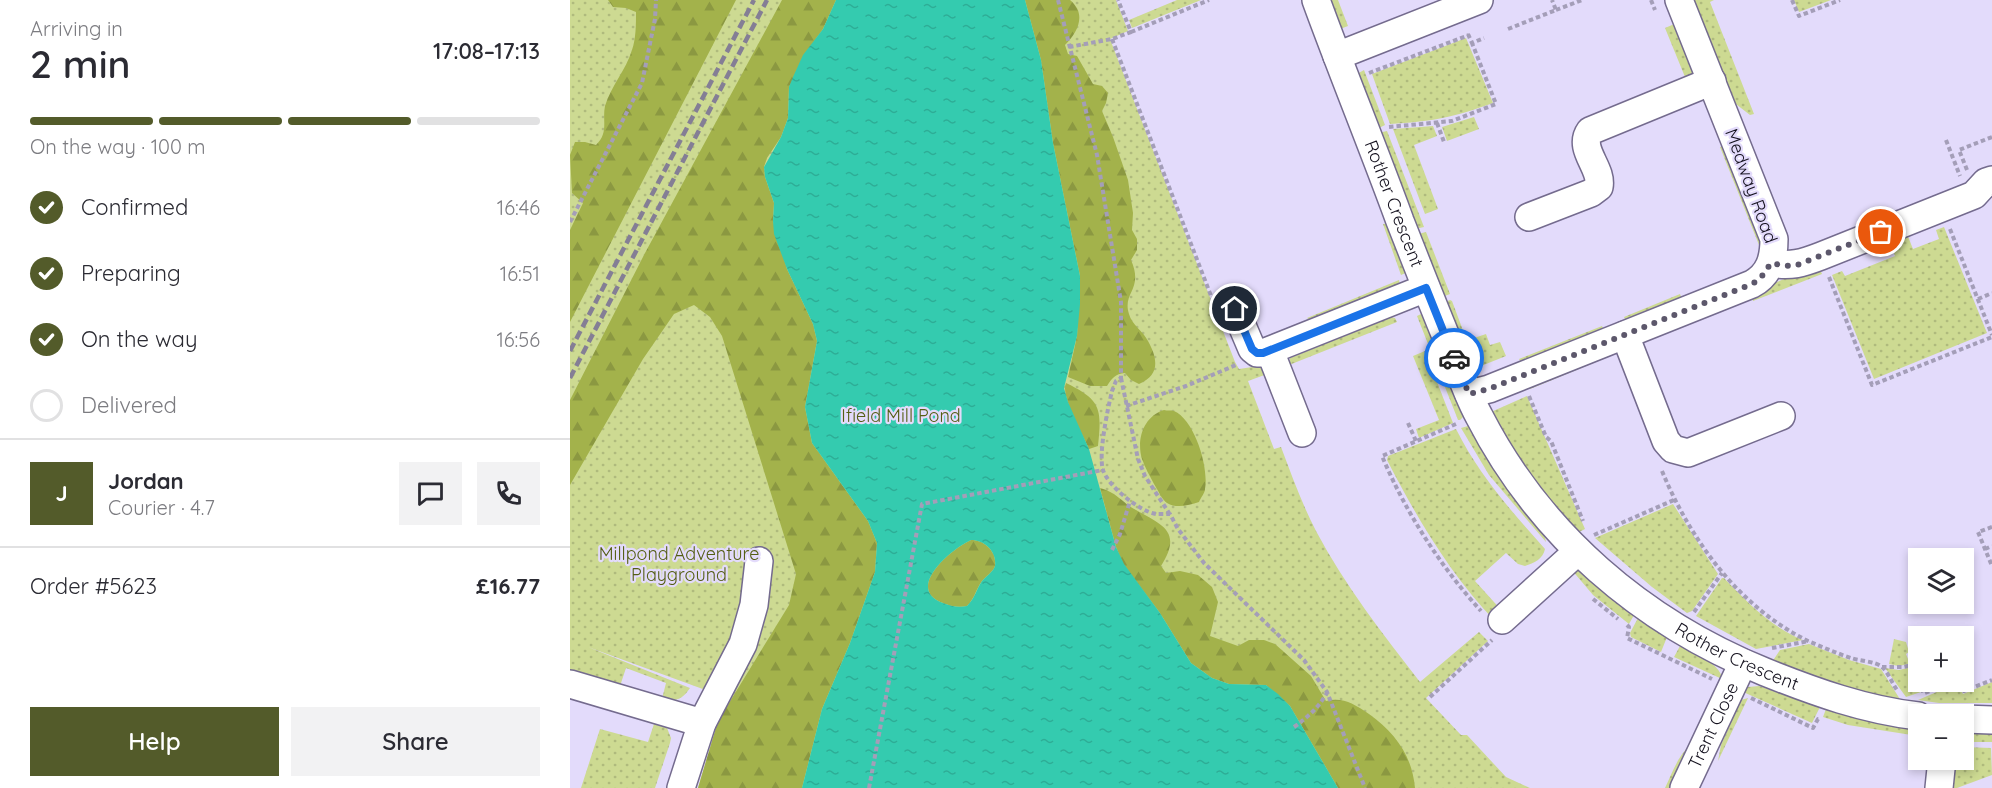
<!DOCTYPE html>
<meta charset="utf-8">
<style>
body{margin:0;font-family:Quicksand,sans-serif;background:#f2f2f3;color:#2b2b33;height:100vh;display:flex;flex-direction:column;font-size:22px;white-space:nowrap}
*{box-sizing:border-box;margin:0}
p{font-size:20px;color:#7c7c81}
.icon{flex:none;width:33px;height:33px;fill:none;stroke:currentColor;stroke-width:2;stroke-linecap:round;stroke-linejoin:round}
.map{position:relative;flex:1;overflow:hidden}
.drawer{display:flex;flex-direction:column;background:#fff;width:570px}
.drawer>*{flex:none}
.fabs{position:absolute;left:1338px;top:548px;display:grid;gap:12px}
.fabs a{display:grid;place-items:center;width:66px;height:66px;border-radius:0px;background:#fff;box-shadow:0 3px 9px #0003;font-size:30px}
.pin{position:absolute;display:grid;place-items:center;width:51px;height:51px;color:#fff;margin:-26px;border:3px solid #fff;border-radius:50%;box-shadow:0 2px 6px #0007}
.courier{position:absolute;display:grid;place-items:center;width:60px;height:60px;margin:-30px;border:4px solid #1a73e8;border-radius:50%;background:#fff;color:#222;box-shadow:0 2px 8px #0007}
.overview em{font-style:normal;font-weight:600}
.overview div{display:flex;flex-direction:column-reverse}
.overview{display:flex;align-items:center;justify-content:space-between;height:102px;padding:0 30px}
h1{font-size:39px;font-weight:600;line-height:45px}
.bar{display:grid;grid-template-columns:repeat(4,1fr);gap:9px 6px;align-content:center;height:72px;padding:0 30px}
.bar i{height:8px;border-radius:4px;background:#e1e1e2}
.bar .selected{background:#535b2a}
.bar p{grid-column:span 4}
.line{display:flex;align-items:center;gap:15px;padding:0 30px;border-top:2px solid #e1e1e2}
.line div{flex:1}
.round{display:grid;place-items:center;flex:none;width:63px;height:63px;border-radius:0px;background:#f2f2f3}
ol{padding:0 30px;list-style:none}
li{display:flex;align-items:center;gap:18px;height:66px}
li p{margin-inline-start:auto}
li .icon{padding:6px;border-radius:50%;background:#535b2a;color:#fff;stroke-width:4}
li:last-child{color:#7c7c81}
li i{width:33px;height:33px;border:3px solid #e1e1e2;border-radius:50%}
.action{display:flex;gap:12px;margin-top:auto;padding:12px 30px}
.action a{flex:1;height:69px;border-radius:0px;background:#535b2a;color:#fff;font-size:24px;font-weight:600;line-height:69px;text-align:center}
.action a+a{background:#f2f2f3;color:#2b2b33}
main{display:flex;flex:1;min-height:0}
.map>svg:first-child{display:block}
.grass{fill:url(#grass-dots)}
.forest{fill:url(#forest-firs)}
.water{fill:url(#water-ripples);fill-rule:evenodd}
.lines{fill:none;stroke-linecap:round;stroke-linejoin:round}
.minor-casing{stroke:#746b8e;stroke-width:30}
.path{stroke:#a49eb8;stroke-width:4;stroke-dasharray:4.5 3;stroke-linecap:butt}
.minor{stroke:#fff;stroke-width:27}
.rail{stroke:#847e95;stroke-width:4.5;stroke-dasharray:9 4.5;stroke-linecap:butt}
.done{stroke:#5c576b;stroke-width:6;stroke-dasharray:0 10.8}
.route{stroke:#1a73e8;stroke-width:8}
.labels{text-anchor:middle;stroke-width:4.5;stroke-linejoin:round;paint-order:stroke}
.street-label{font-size:18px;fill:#13101d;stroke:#e3dbfb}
.park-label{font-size:18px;fill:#545e13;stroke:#e3dbfb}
</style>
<main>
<section class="drawer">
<div class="overview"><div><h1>2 min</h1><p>Arriving in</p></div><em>17:08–17:13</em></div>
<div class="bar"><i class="selected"></i><i class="selected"></i><i class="selected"></i><i></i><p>On the way · 100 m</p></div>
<ol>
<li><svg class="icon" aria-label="check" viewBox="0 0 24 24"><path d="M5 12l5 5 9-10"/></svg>Confirmed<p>16:46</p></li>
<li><svg class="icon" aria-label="check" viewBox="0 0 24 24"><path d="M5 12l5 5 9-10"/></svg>Preparing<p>16:51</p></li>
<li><svg class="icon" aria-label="check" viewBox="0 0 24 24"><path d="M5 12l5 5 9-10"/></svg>On the way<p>16:56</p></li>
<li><i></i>Delivered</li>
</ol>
<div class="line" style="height:108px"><b class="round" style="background:#535b2a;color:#fff">J</b><div><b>Jordan</b><p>Courier · 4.7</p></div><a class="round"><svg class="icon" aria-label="chat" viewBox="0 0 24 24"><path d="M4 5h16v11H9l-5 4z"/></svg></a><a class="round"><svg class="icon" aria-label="phone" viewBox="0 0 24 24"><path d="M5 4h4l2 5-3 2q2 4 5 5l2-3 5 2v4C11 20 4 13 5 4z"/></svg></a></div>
<div class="line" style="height:78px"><div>Order #5623</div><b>£16.77</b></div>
<div class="action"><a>Help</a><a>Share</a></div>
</section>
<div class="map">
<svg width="1422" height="788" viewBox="0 0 1422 788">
<defs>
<pattern id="grass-dots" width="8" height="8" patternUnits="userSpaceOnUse" patternTransform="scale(1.5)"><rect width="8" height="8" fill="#cdda92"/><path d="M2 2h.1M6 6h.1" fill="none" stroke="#afba7d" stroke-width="1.8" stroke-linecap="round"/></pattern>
<pattern id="forest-firs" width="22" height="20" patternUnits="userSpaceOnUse" patternTransform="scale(1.5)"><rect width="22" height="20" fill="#a3b24b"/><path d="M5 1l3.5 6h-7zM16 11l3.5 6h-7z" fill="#8b9841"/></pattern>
<pattern id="water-ripples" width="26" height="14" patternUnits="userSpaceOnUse" patternTransform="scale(1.5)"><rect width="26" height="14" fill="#34cbaf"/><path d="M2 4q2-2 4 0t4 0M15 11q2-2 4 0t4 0" fill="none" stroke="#2dad96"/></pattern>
</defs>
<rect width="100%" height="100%" fill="#e3dbfb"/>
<path class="grass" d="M0 0H546L558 31 540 39 665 362 669 369 689 366 700 373 678 381 704 449 711 447C722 476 732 504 746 531 775 586 813 634 850 682L909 632 918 641 856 698 891 735H897L936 777 960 788H128L148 721 160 699 18 647 120 688C112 700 105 702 92 699L96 683 56 668 49 689 0 672Z
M607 0H631L562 28 559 20Z
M758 0H768L778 26 770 29Z
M1124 0H1144L1140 2 1184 114 1180 115 1162 101Z
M1224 0H1261L1229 12Z
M1109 22 1124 73 1120 78 1115 77 1095 28Z
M896 38 923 103C885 117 860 122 820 124L802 74Z
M794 70 815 125 807 129 787 74Z
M904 117 909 129 877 141 872 127Z
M863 126 867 136 844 145 868 209 855 214 823 129Z
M817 131 854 227 845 229 808 133Z
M1158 144 1196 247 1189 245 1150 147Z
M822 223 838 272 831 275 813 224Z
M1374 227 1417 333 1304 379 1262 275 1272 271 1275 276 1325 256 1319 241 1337 234 1343 249 1369 239 1366 230Z
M856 232 880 294 872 297 848 234Z
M1248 265 1252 274 1183 301 1182 296 1190 289Z
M829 280 830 285 742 322 737 318Z
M1110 294 1113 302 1058 325 1054 317Z
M880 300 882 301 907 368 902 371 873 303Z
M853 313 896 414 890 420H888L847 316Z
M821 317 825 318 827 322 719 365 720 358Z
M1032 326 1035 333 952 364 949 359Z
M916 334 920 345 930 342 936 356 911 366 901 339Z
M1040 347 1043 355 960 389 957 381Z
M855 351 883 423 849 438 846 429 869 420 843 356Z
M957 396 1015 529 1005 534 961 481 921 412Z
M898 426 903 429 973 529 976 542 919 475 891 428Z
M886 429C909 475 941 511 975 549 973 559 964 563 955 566L948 564 936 553 905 581 933 612 925 621C879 573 847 518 817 460L818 456Z
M1103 504 1148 574 1122 611 1117 613 1082 587 1025 538Z
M1007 565 1034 592 1064 615 1059 624 1023 595 1001 569Z
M1152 578H1154C1177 602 1202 628 1233 640L1186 649 1126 616Z
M1068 618 1097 637 1091 652 1061 637 1060 633Z
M1324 639 1336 642 1339 652 1336 654 1340 664 1328 666 1319 664Z
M1239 644 1279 660 1311 669 1333 704 1200 665 1210 650Z
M1110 646C1123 654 1151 663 1152 679L1104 657Z
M1341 667 1351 692 1336 697 1315 668 1329 670Z
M1422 682V703H1369L1348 700 1383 685 1390 688 1393 694Z
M1189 686 1250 707 1242 723 1171 691 1178 687Z
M1178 698 1148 761 1151 745 1171 700Z
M1256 709 1280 716 1348 726V736L1278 725 1253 717Z
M84 724 97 728 101 738 100 743 85 788H11L30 729 78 742Z
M1395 728H1422V742H1395Z
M1124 742 1106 788H1095C1103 771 1109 753 1124 742Z
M1394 747 1421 748 1422 775 1387 788H1381L1383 759H1394Z"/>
<path class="forest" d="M38 0H166L0 322V230L13 203 2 193 0 155 5 142H15L26 145C39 133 32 120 35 106 41 86 56 70 62 50 66 39 66 24 66 12L56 8 43 7Z
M212 0H266L253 29 245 40 219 87 218 118 211 137 197 158 194 167 195 177 204 203 203 221 217 269 243 324 247 341 235 407 242 443 298 521 307 543 305 572 280 643 252 709 232 788H128L148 721 219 605 226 574 152 336 140 317 124 305 104 314 73 359 0 485V400L75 253Z
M455 0H500C517 14 508 32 495 45L498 54 507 56 523 84 532 86 538 93 536 103 532 111 543 137 558 180 563 213 562 230 567 239V250L561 260C574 290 552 292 559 314 562 325 573 331 578 341 588 359 590 375 569 384L561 380 555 373C545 374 542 378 537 386H520L498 377 507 336 510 276 483 143 471 60Z
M496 383C531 400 532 408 528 446L519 449C513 435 490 396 496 383Z
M594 410C597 411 601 410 604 411 625 420 639 468 635 489 635 493 631 497 629 502 619 505 607 509 597 503 592 500 588 490 584 484 580 476 575 468 572 459 566 439 574 416 594 410Z
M530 488C548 493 551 502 566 510 592 525 613 531 591 566L596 573 610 571 628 575 642 587 648 602 640 636 668 646 679 640H694L705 644 741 676 756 701C773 697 784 704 799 714 825 733 842 755 845 788H768L720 706 696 685 659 684 642 678 621 663 590 613 553 564 546 547Z
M401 540C414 540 427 551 425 566 423 572 416 576 412 581 406 589 405 598 397 606 388 608 381 606 373 603 334 589 381 549 401 540Z"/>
<path class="water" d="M266 0H455L471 60 483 143 510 276V304L507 336 494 388 498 402 519 449 546 547 554 564 590 613 621 663 642 678 659 684 696 685 708 694 720 706 768 788H232L252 709 280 643 305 572 307 543 298 521 242 443 235 407 247 341 243 324 217 269 204 234 203 221 204 203 195 177 194 167 211 137 218 118 219 87 223 77 233 55 253 29ZM401 540C414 540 427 551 425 566 423 572 416 576 412 581 406 590 405 598 397 606 388 608 381 606 373 603 334 589 381 549 401 540Z"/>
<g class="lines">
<g class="minor-casing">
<g id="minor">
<path id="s1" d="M746 0C773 74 803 147 830 221 847 264 864 308 882 351 890 373 898 396 909 416 970 535 1072 622 1195 672 1245 692 1295 710 1348 716"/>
<path d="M767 56 909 0"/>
<path d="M959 217 1021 193 1029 187C1033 168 1007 149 1020 131L1142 81"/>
<path d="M1201 263C1220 267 1233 263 1251 256L1404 195 1416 182 1422 180"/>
<path d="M665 309 682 349 687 353H693L856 288"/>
<path d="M1055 335 1096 441 1103 449 1118 453 1211 416"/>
<path d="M700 351 732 433"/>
<path d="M899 394 919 389 1182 284C1200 274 1204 258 1204 239L1109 0"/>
<path d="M932 620 1008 551"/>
<path d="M0 684 132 723"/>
<path d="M1394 719 1422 720"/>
<path d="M111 788 132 723 173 644 184 605 189 561"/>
<path id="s2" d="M1114 788 1173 663"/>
<path d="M1369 788 1372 759"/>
</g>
</g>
<path class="path" d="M488 0 527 155 551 302V378L546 381 542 391C538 408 528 454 533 470 538 486 569 511 586 514 590 514 595 514 600 514L608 529 634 563 734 660 757 692 795 788
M1081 0 1085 10
M1222 0 1229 16 1270 0
M986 10 1012 0
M938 29 986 10 982 0
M561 32 639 0
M898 34 902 43 914 38
M542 39 643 301
M499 47 542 39 561 32 548 0
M799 73 899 35
M867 123 874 142
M819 127 882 121 926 104 902 43
M1376 140 1390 176
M1397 170 1389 150 1422 137
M0 222 72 83 85 19 86 0
M1380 229 1422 335
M1259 277 1302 385 1422 337
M1408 299 1422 293
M551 378 568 459 575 476 599 513
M959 396 976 437 981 441 1013 521
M556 406 616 386 666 365
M838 423 846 441
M886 424 812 456C835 511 870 566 911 611
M1092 471C1121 541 1169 607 1238 641 1252 647 1266 653 1281 658 1289 661 1305 661 1312 667 1318 672 1322 683 1327 690
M1422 527 1408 532 1422 566
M1024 535 1104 500
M1415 549 1422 546
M542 550 550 534 560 501
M1023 599 1048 619
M1124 612 1152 573
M1057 625 1059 627 1057 638 1142 679
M1202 648 1239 641
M1312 667H1333L1342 665 1348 680
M1349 681 1354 694
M1355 693 1386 681 1391 683 1394 691 1422 680
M860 697 922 640
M1181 698 1243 728 1248 719H1251
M724 727C738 717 748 708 757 693
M299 788 352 504 533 470"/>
<use href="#minor" class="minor"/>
<path class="rail" d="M0 351 184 0
M0 378 197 0"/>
</g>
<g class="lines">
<path class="done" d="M884 358 899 394 919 389 1182 284 1190 279 1201 263 1215 266 1227 265 1311 232"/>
<path class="route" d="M665 309 682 349 687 353H693L856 288 884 358"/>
</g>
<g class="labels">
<g class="street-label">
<text transform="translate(1181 186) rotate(70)" y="6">Medway Road</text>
<text dy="6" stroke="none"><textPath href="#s1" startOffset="218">Rother Crescent</textPath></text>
<text dy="6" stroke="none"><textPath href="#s1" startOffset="807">Rother Crescent</textPath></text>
<text dy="6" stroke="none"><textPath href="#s2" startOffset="69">Trent Close</textPath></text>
</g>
<g class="park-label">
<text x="331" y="422">Ifield Mill Pond</text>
<text x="109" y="560">Millpond Adventure<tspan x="109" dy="21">Playground</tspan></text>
</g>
</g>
</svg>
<div class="fabs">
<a><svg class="icon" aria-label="layers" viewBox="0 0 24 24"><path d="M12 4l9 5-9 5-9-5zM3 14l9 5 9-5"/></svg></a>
<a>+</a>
<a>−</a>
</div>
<div class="pin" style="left:1311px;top:232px;background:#ea580c"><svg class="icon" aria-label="bag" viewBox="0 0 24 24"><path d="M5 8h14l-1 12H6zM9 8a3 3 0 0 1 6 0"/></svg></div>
<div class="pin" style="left:665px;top:309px;background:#1f2937"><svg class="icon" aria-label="home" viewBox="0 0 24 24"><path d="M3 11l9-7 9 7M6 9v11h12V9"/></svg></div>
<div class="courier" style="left:884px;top:358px"><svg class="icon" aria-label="car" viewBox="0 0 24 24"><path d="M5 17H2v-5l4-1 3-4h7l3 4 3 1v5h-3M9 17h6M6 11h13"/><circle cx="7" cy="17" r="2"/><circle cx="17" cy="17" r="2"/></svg></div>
</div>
</main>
